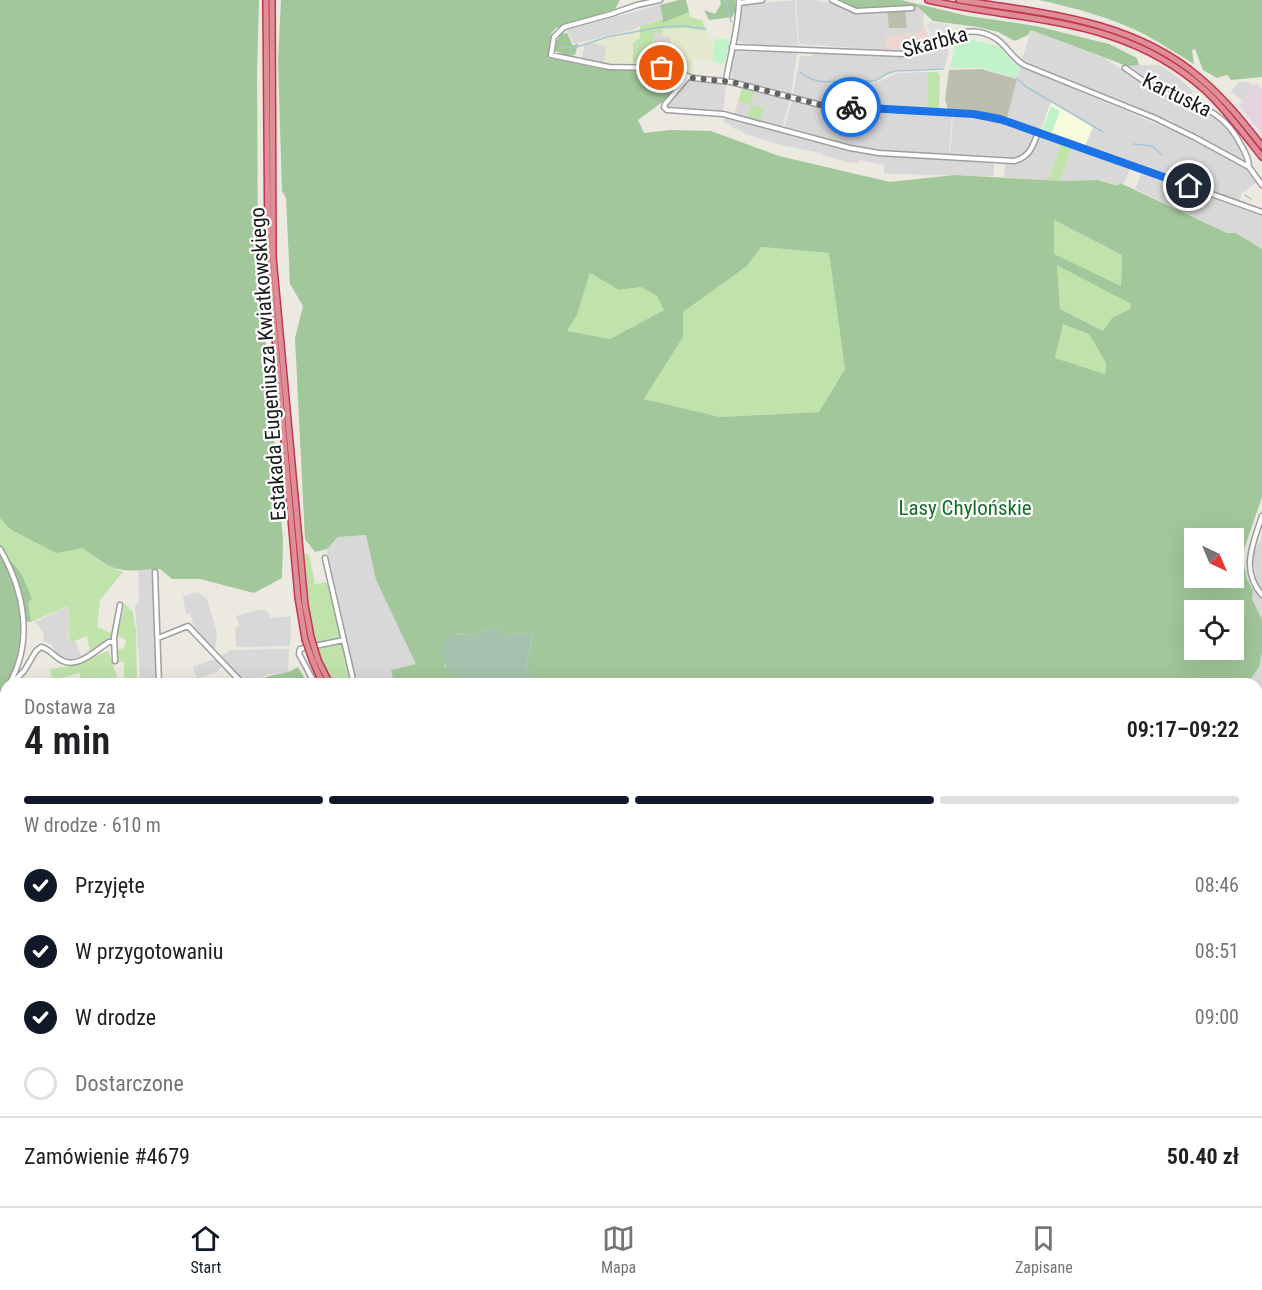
<!DOCTYPE html>
<html lang="pl">
<meta charset="utf-8">
<style>
body{margin:0;font-family:"Roboto Condensed",sans-serif;background:#f6f6f6;color:#202124;height:100vh;display:flex;flex-direction:column;font-size:22px;white-space:nowrap}
*{box-sizing:border-box;margin:0}
p{font-size:20px;color:#757577}
.icon{flex:none;width:33px;height:33px;fill:none;stroke:currentColor;stroke-width:2;stroke-linecap:round;stroke-linejoin:round}
.map{position:relative;flex:1;overflow:hidden}
.side{position:absolute;left:0px;top:678px;width:1263px;height:528px;display:flex;flex-direction:column;background:#fff;border-radius:18px 18px 0 0;box-shadow:0 6px 24px #0002}
.side>*{flex:none}
.needle{width:39px;rotate:136deg}
.fabs{position:absolute;left:1184px;top:528px;display:grid;gap:12px}
.fabs a{display:grid;place-items:center;width:60px;height:60px;border-radius:0px;background:#fff;box-shadow:0 6px 24px #0002;font-size:30px}
.pin{position:absolute;display:grid;place-items:center;width:51px;height:51px;color:#fff;margin:-26px;border:3px solid #fff;border-radius:50%;box-shadow:0 2px 6px #0007}
.courier{position:absolute;display:grid;place-items:center;width:60px;height:60px;margin:-30px;border:4px solid #1a73e8;border-radius:50%;background:#fff;color:#222;box-shadow:0 2px 8px #0007}
.headline em{font-style:normal;font-weight:600}
.headline div{display:flex;flex-direction:column-reverse}
.headline{display:flex;align-items:center;justify-content:space-between;height:102px;padding:0 24px}
h1{font-size:39px;font-weight:600;line-height:45px}
.bar{display:grid;grid-template-columns:repeat(4,1fr);gap:9px 6px;align-content:center;height:72px;padding:0 24px}
.bar i{height:8px;border-radius:4px;background:#e0e0e0}
.bar .selected{background:#111827}
.bar p{grid-column:span 4}
.line{display:flex;align-items:center;gap:15px;padding:0 24px;border-top:2px solid #e0e0e0}
.line div{flex:1}
ol{padding:0 24px;list-style:none}
li{display:flex;align-items:center;gap:18px;height:66px}
li p{margin-inline-start:auto}
li .icon{padding:6px;border-radius:50%;background:#111827;color:#fff;stroke-width:4}
li:last-child{color:#757577}
li i{width:33px;height:33px;border:3px solid #e0e0e0;border-radius:50%}
.dock{display:flex;justify-content:space-around;align-items:center;height:84px;border-top:2px solid #e0e0e0;background:#fff;font-size:16px;color:#757577}
.dock a{display:grid;justify-items:center;gap:3px}
.dock .selected{color:#111827}
.map>svg:first-child{display:block}
.residential{fill:#d9d8d8}
.commercial{fill:#ebd6d2}
.industrial{fill:#e4d4df}
.education{fill:#f7fbdb}
.construction{fill:#bdbfae}
.farmland{fill:#e4e9ce}
.grass{fill:#c0e2ab}
.forest{fill:#a2c79a;fill-rule:evenodd}
.cemetery{fill:#a5c2ad}
.park{fill:#c1f3cb}
.parking{fill:#dfdfdf}
.lines{fill:none;stroke-linecap:round;stroke-linejoin:round}
.stream{stroke:#a6c5d6;stroke-width:1.5}
.minor-casing{stroke:#9f9f9f;stroke-width:7}
.major-casing{stroke:#846b0e;stroke-width:8}
.highway-casing{stroke:#c43454;stroke-width:8}
.minor{stroke:#fff;stroke-width:4}
.major{stroke:#f2d8a0;stroke-width:4.5}
.highway{stroke:#dd8f95;stroke-width:5}
.rail{stroke:#696969;stroke-width:1.5;stroke-dasharray:12 12;stroke-linecap:butt}
.highway-bridge-casing{stroke:#c43454;stroke-width:8;stroke-linecap:butt}
.highway-bridge{stroke:#dd8f95;stroke-width:5}
.done{stroke:#646360;stroke-width:6;stroke-dasharray:0 10.8}
.route{stroke:#1a73e8;stroke-width:8}
.labels{text-anchor:middle;stroke-width:4.5;stroke-linejoin:round;paint-order:stroke}
.street-label{font-size:21px;fill:#1b1b1b;stroke:#fff}
.park-label{font-size:21px;fill:#156d27;stroke:#fff}
</style>
<div class="map">
<svg width="1262" height="1206" viewBox="0 0 1262 1206">
<rect width="100%" height="100%" fill="#ece9e1"/>
<path class="residential" d="M795 0 798 46 747 44 738 41 737 38 741 23 742 5Z
M796 0H814L835 4 856 14 887 11 889 28 905 9 918 7 924 11 923 27 919 33 887 35 886 50 799 44Z
M660 5 663 19 647 23 632 30 586 41 607 46 604 63 582 58 585 42H577L574 44 566 30Z
M1031 30 1104 58 1154 89 1206 111 1228 127 1245 156 1242 160 1224 150 1225 147 1223 149 1190 132V130L1176 125 1174 122 1022 60Z
M654 32 671 37 667 66 649 63Z
M944 43 949 51 945 68 896 70 872 81 873 84 897 73 928 72 927 109 830 104 793 95 800 56H813V54L906 57 920 55Z
M736 51 797 53 791 95 732 79V56Z
M1139 65H1160L1178 77 1193 91 1188 99 1171 93 1127 66Z
M1020 67 1183 135 1243 166 1257 182 1242 193 1239 201 1192 184 1195 177 1193 169 1184 162 1178 179 1085 146 1093 127 1051 102 1041 130 1007 118Z
M689 80 726 84 723 112 668 107V104Z
M1239 82H1249L1254 86 1243 101 1231 92Z
M755 91 790 100 782 128 760 122 764 108 751 105 747 119 734 115 738 101 751 105Z
M792 101 835 110 952 116 949 154 875 150 784 129Z
M953 116 993 121 1012 126 1034 133 1032 143 1024 155 1011 159 950 155Z
M725 117 874 154 906 158 921 157 994 162V176L889 174 884 173V165L859 160 858 163 847 162 822 155V153L780 145 743 133V131L732 128V126L724 122Z
M1039 135 1061 143 1048 181 1004 177 1005 163 1018 162 1026 158 1034 149Z
M1072 147 1130 168 1125 182 1123 184H1120L1118 186 1100 180 1060 181Z
M1142 172 1262 215V249L1236 233H1227L1135 189Z
M366 535 376 580 417 664 391 670 394 684H357L328 558 327 549 338 537Z
M1262 537V620L1252 599 1256 577 1254 553Z
M153 570 157 684H138L140 673 135 606 139 601 138 571Z
M198 592 207 599 213 619 217 633 215 649H212L204 642 194 627 190 613 186 614 183 596Z
M69 606 70 612 68 636 70 643 75 640 82 657 70 662 60 658 51 644 43 641 44 633 35 622Z
M262 609 269 613 270 618 291 616 290 646 236 647 235 627 239 626 236 616Z
M289 649 288 673 268 674 251 684H246L223 663 220 657 230 650Z
M1262 653V843L1257 844V684H1247L1259 667Z
M215 659 221 667 217 672 197 679 193 667Z
M0 722 6 727V771L4 773 0 765Z
M1262 865V1136L1257 1138V867Z
M0 925 6 938V987L0 989Z
M6 1172V1200H53L37 1206H0V1175Z
M434 1200H542L543 1205 435 1206Z
M550 1200H601L585 1206H552Z
M640 1200H731L729 1206H706L702 1203 699 1206H643Z
M754 1200H1034L1018 1206H754Z"/>
<path class="commercial" d="M923 24 932 42 911 49 886 50V35L918 33 919 27H923Z"/>
<path class="industrial" d="M1256 83 1262 89V134L1239 106Z
M1262 1139V1206H1035L1057 1200H1257V1140Z
M173 1200H239L241 1203 271 1200 272 1206H156Z
M326 1200H367L368 1206H305Z"/>
<path class="education" d="M1051 102 1093 127 1085 146 1041 130Z
M6 855V938L0 925V858Z"/>
<path class="construction" d="M905 9 907 28H889L887 11Z
M981 69 1017 79 1007 118 978 112 948 110 945 99 949 70Z
M1183 162 1197 170 1192 184 1178 179Z"/>
<path class="farmland" d="M640 26V38L633 43V63H604L607 46 584 42 632 30Z
M686 28 706 31 708 40H715L712 62 694 59 692 74 667 66 671 37 662 35V29Z"/>
<path class="grass" d="M689 12 690 17 702 20 706 31 686 28 663 29 662 35 654 32 649 63H633V43L640 38V26L663 19 662 23Z
M928 72H937L940 76 939 110 927 109Z
M742 88 755 91 751 105 764 108 760 122 747 119 751 105 738 101Z
M1061 143 1072 147 1060 181H1048Z
M1054 220 1122 255 1121 286 1053 254Z
M761 247 829 252 845 369 819 412 720 417 644 399 683 337V312L747 266Z
M1057 264 1131 304 1130 309 1112 318 1103 331 1060 309Z
M590 273 619 290 641 287 657 296 664 310 610 339 567 331 577 315Z
M1063 324 1089 334 1106 363 1105 374 1055 358Z
M0 518 8 529 83 548 100 562 123 572 100 600 97 627 111 633 110 640 90 652 87 636 70 643C67 631 72 618 68 606L31 622 28 602 8 559 0 555Z
M304 554H309L315 584 329 582 342 637 339 639 316 643 308 606Z
M125 604 133 612 136 631 137 684H71L82 680 79 673 53 680 49 669 76 665 108 651 118 679H124V662H118V650L124 648 126 640 117 636Z
M340 644 342 645 351 684H333L317 649Z"/>
<path class="forest" d="M0 0H259L257 71 258 253 283 540 282 578 254 593 200 579H172L160 569C121 572 114 573 83 548L56 553 8 528 0 518Z
M281 0H620L615 9 556 28 551 34 548 58 596 68 652 69 683 79 661 103 638 120 644 133 670 130 711 131 779 156 890 182 954 175 1060 181 1098 180 1118 186 1120 183 1227 233H1236L1262 249V497L1242 555 1247 579 1253 590 1252 599 1262 620V653L1259 667 1247 684H537L526 667 533 637 532 634 520 633 509 636 495 628 473 635 453 634 444 666 468 684H394L391 670 416 664 376 580 366 535 338 537 327 549 315 552 305 539 295 338 303 306 290 284 286 198 282 191 278 63ZM1054 220 1122 255 1121 286 1054 254ZM761 247 829 253 845 369 819 412 720 417 644 399 683 337V312L747 266ZM1057 265 1131 304 1130 309 1112 318 1103 331 1060 309ZM590 273 619 290 641 287 657 296 664 310 610 339 567 331 577 315ZM1063 324 1089 334 1106 363 1105 374 1055 358ZM1194 538H1233V578H1194ZM1194 610H1233V650H1194Z
M679 0H686L689 12 662 23 663 19 660 5Z
M720 0H735L736 10 732 17 709 20 704 10 715 14 721 4Z
M841 0H901L968 16 1036 26 1109 44 1137 58 1139 65 1127 66 1031 30 1028 35 1015 41 998 32 978 27 933 21 918 7 856 10Z
M1039 0H1262V77L1231 80 1227 75 1217 78 1203 70 1195 49 1192 50 1194 64C1178 54 1162 44 1146 35 1113 18 1075 8 1039 0Z
M567 33 573 46 578 43 575 55 569 56 555 51 556 43 561 34Z
M0 555C19 563 25 581 32 599L28 602 31 622H27L25 614 22 615C26 640 17 672 0 691Z
M298 667 308 684H263L260 680C274 672 285 676 298 667Z
M0 765 3 772 6 771V840L2 842 0 836Z"/>
<path class="cemetery" d="M495 628 509 636 520 633 531 634 533 636 526 667 537 684H468L447 669 440 654 444 642 453 634 473 635Z"/>
<path class="park" d="M964 38 999 46 1014 64 1019 67 1017 78 981 68H950L956 41 963 42Z
M715 39H725L730 42 724 63H716L712 60Z
M1051 106 1060 111 1052 132 1042 129Z"/>
<path class="parking" d="M930 22 948 24 951 31 934 39 926 25Z"/>
<g class="lines">
<path class="stream" d="M726 0 731 22
M560 47 574 48 607 37 661 27 684 26 706 29
M800 72C811 82 825 83 838 81
M1017 78 1025 86 1103 132
M843 81H875L888 73 896 71 943 69
M1134 144 1152 146 1162 155
M1245 195 1251 199
M752 1206 753 1200"/>
<g class="minor-casing">
<path id="minor" d="M660 0 637 5 611 14 564 27 554 37 551 55 609 67 662 68 693 78 731 82 825 106 973 114 1013 123 1262 212
M832 0 856 11 912 8
M739 3 762 0
M732 47 905 54C936 50 961 19 993 37 1006 43 1011 58 1024 65L1155 118 1194 137 1249 167 1262 185
M1125 68C1136 75 1146 84 1157 89 1192 105 1222 106 1241 145 1245 152 1249 159 1249 167
M688 77 665 104 664 107 667 110 723 114 850 148 879 153 1014 161C1030 157 1033 146 1038 132
M726 81C730 54 739 28 739 0
M1262 516C1253 544 1240 570 1262 595
M0 549C24 590 34 641 9 684
M325 558 354 684
M155 572 159 684
M158 638 188 626 243 684
M115 661 114 637 120 605
M11 684 24 671 36 651 41 647C50 649 53 656 61 660 77 670 96 650 109 642H114
M315 684 299 654 300 649 344 640
M0 696 6 688
M0 719 6 723
M1257 720 1262 713
M1257 776 1262 774
M1257 796 1262 795
M0 854 6 852
M1257 911 1262 909
M0 993 6 991
M0 1025 6 1085
M1257 1034 1262 1033
M1257 1086 1262 1084
M0 1168 6 1165
M90 1200 91 1206
M277 1200 278 1206
M370 1200 371 1206
M498 1200 500 1206
M546 1200 548 1206
M604 1206 621 1200
M730 1206 732 1200
M772 1206 776 1200"/>
</g>
<g class="major-casing">
<path id="major" d="M1257 853 1262 851
M1257 860 1262 858
M63 1206 80 1200
M84 1206 101 1200"/>
</g>
<g class="highway-casing">
<path id="highway" d="M266 0 268 259 298 597 305 639
M272 0 273 257 305 605 311 637
M928 0C1029 23 1123 16 1206 91 1227 111 1244 134 1262 157
M959 0C1043 13 1133 20 1200 78 1224 98 1243 122 1262 146
M318 660 330 684
M313 662 323 684
M393 1200 395 1206
M399 1200 401 1206
M405 1200 407 1206
M410 1200 411 1206"/>
</g>
<use href="#minor" class="minor"/>
<use href="#major" class="major"/>
<use href="#highway" class="highway"/>
<path class="rail" d="M1257 1142 1262 1140
M1257 1162 1262 1159
M1043 1206 1066 1200
M1073 1206 1092 1200
M1091 1206 1109 1200
M1174 1206 1182 1200"/>
<g class="highway-bridge-casing">
<path id="highway-bridge" d="M311 637 318 660
M305 639 313 662"/>
</g>
<use href="#highway-bridge" class="highway-bridge"/>
</g>
<g class="lines">
<path class="done" d="M662 68 693 78 732 82 825 106 851 107"/>
<path class="route" d="M851 107 973 114 1000 119 1189 186"/>
</g>
<g class="labels">
<g class="street-label">
<text transform="translate(935 42) rotate(-15)" y="7">Skarbka</text>
<text transform="translate(1177 95) rotate(26)" y="7">Kartuska</text>
<text transform="translate(268 364) rotate(-94)" y="7">Estakada Eugeniusza Kwiatkowskiego</text>
</g>
<g class="park-label">
<text x="965" y="515">Lasy Chylońskie</text>
</g>
</g>
</svg>
<div class="fabs">
<a><svg class="needle" viewBox="-14 -14 28 28"><path d="M0-13l5 13h-10z" fill="#e53935"/><path d="M0 13l5-13h-10z" fill="#757577"/></svg></a>
<a><svg class="icon" aria-label="locate" viewBox="0 0 24 24"><circle cx="12" cy="12" r="6"/><path d="M12 2v4M12 18v4M2 12h4M18 12h4"/></svg></a>
</div>
<div class="pin" style="left:662px;top:68px;background:#ea580c"><svg class="icon" aria-label="bag" viewBox="0 0 24 24"><path d="M5 8h14l-1 12H6zM9 8a3 3 0 0 1 6 0"/></svg></div>
<div class="pin" style="left:1189px;top:186px;background:#1f2937"><svg class="icon" aria-label="home" viewBox="0 0 24 24"><path d="M3 11l9-7 9 7M6 9v11h12V9"/></svg></div>
<div class="courier" style="left:851px;top:107px"><svg class="icon" aria-label="bike" viewBox="0 0 24 24"><circle cx="6" cy="16" r="4"/><circle cx="18" cy="16" r="4"/><path d="M6 16l4-8h5l3 8M10 8l3 8H6M13 5h3"/></svg></div>
<section class="side">
<div class="headline"><div><h1>4 min</h1><p>Dostawa za</p></div><em>09:17–09:22</em></div>
<div class="bar"><i class="selected"></i><i class="selected"></i><i class="selected"></i><i></i><p>W drodze · 610 m</p></div>
<ol>
<li><svg class="icon" aria-label="check" viewBox="0 0 24 24"><path d="M5 12l5 5 9-10"/></svg>Przyjęte<p>08:46</p></li>
<li><svg class="icon" aria-label="check" viewBox="0 0 24 24"><path d="M5 12l5 5 9-10"/></svg>W przygotowaniu<p>08:51</p></li>
<li><svg class="icon" aria-label="check" viewBox="0 0 24 24"><path d="M5 12l5 5 9-10"/></svg>W drodze<p>09:00</p></li>
<li><i></i>Dostarczone</li>
</ol>
<div class="line" style="height:78px"><div>Zamówienie #4679</div><b>50.40 zł</b></div>
</section>
</div>
<nav class="dock">
<a class="selected"><svg class="icon" aria-label="home" viewBox="0 0 24 24"><path d="M3 11l9-7 9 7M6 9v11h12V9"/></svg>Start</a>
<a><svg class="icon" aria-label="map" viewBox="0 0 24 24"><path d="M3 6l6-2 6 2 6-2v14l-6 2-6-2-6 2zM9 4v14M15 6v14"/></svg>Mapa</a>
<a><svg class="icon" aria-label="saved" viewBox="0 0 24 24"><path d="M7 4h10v16l-5-4-5 4z"/></svg>Zapisane</a>
</nav>
